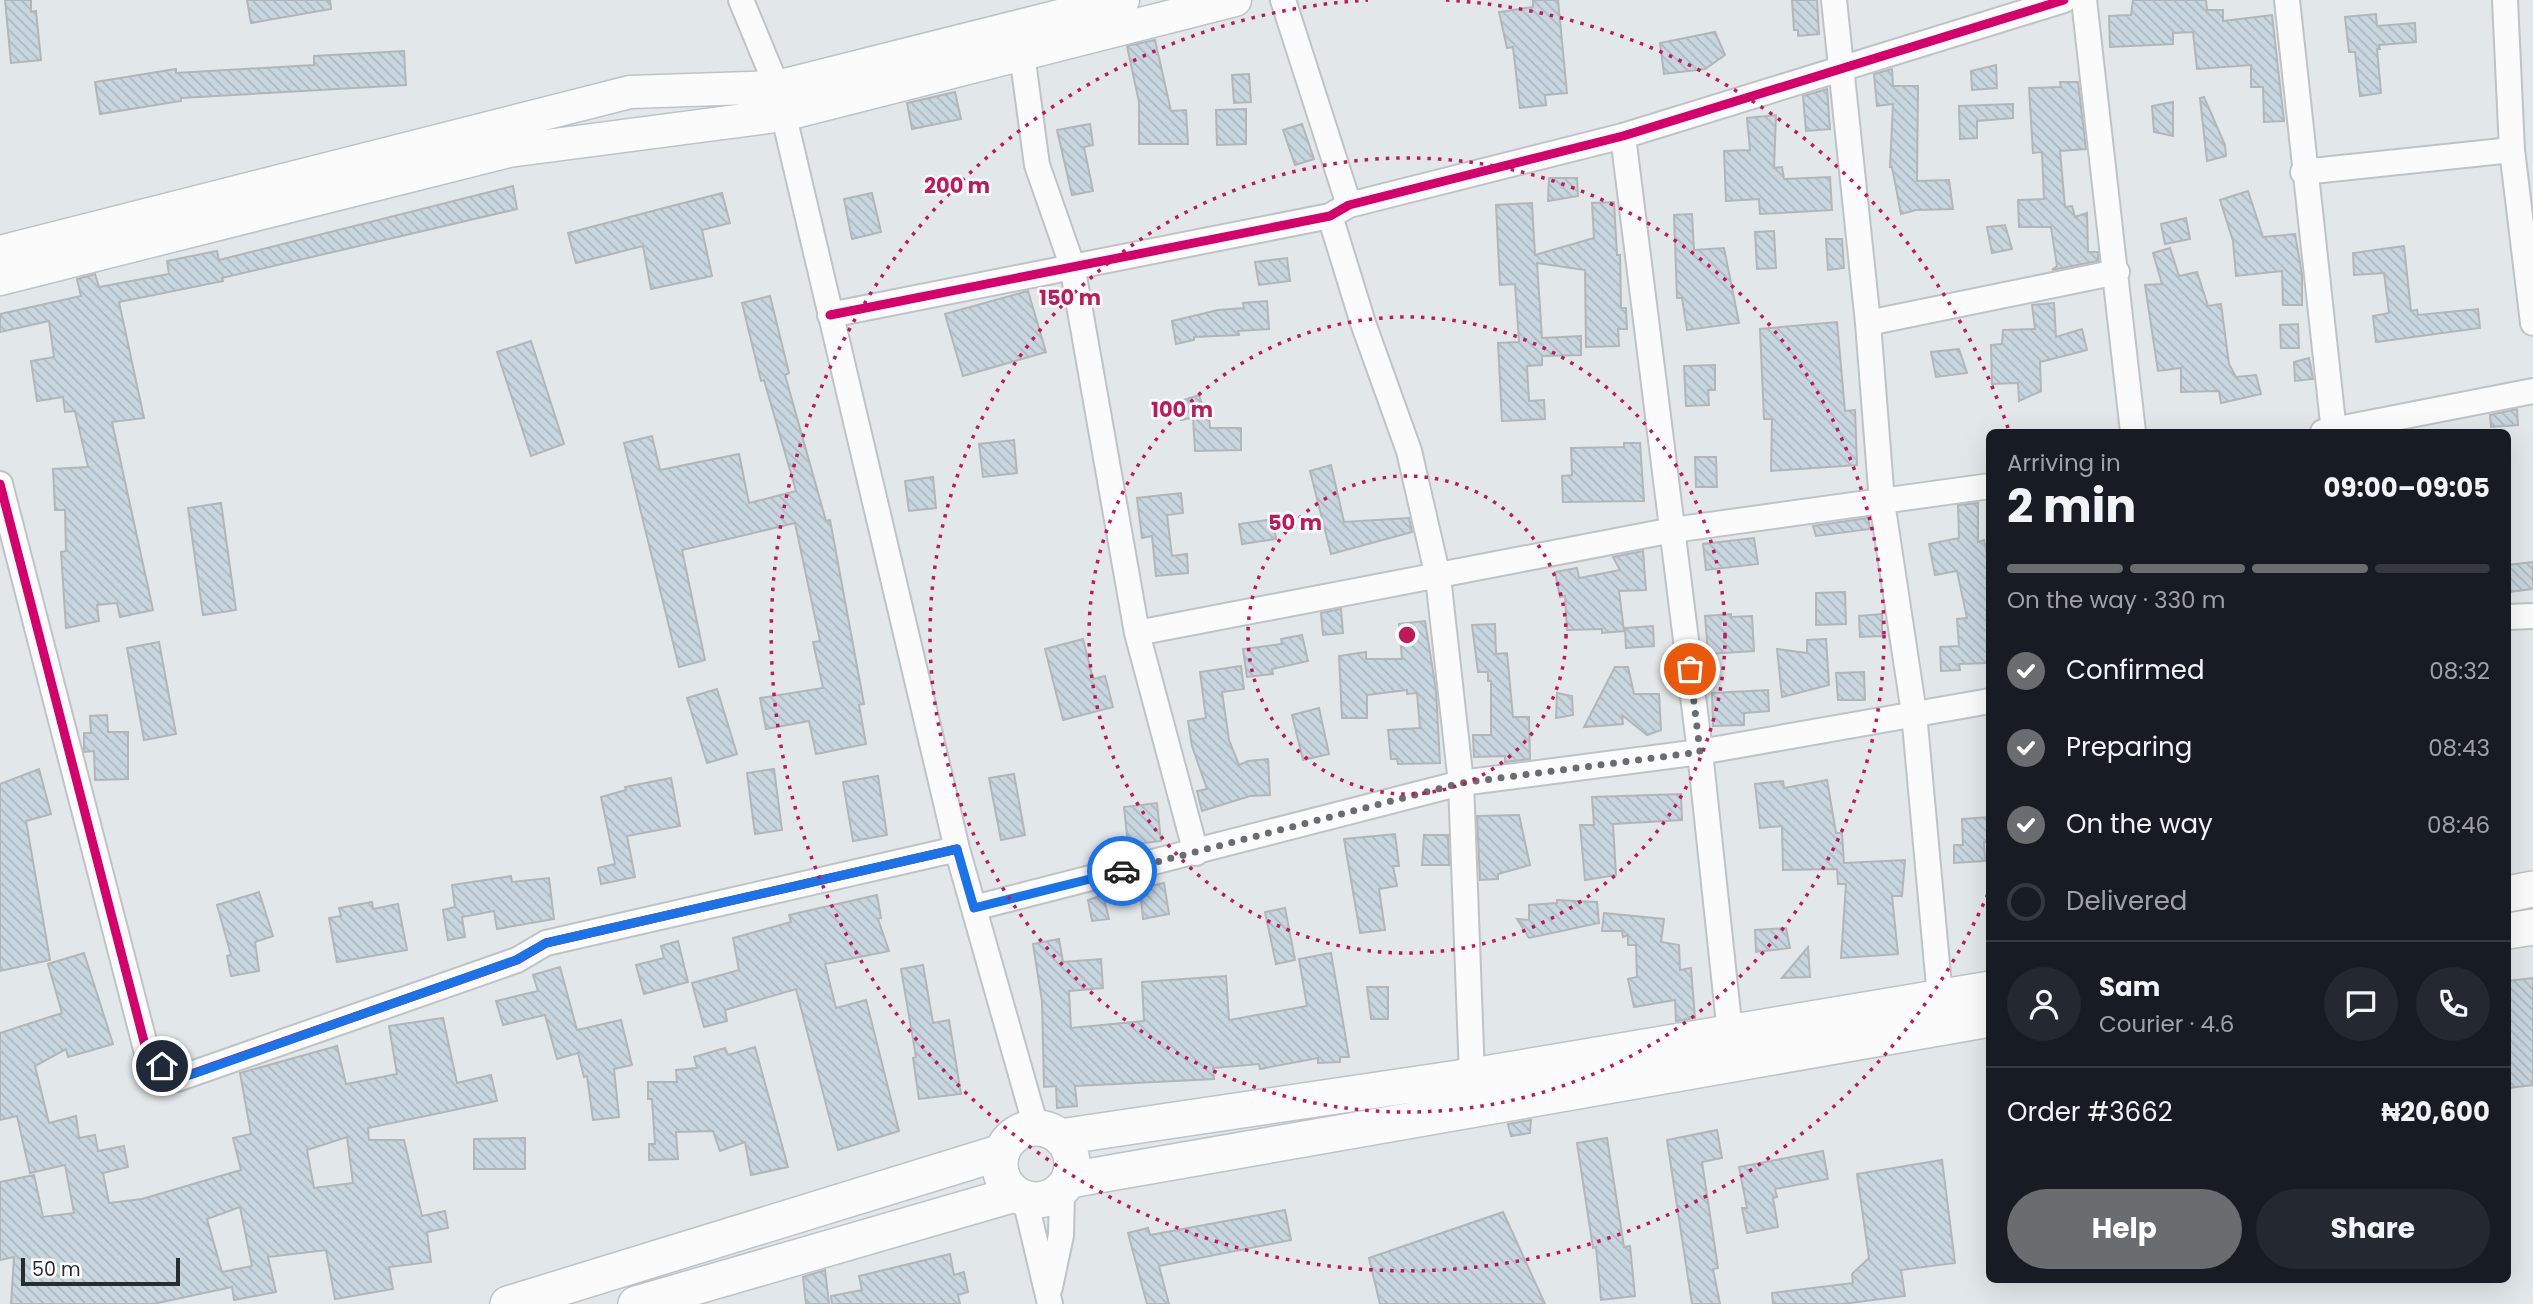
<!DOCTYPE html>
<meta charset="utf-8">
<style>
body{margin:0;font-family:Poppins,sans-serif;background:#242831;color:#f1f3f6;height:100vh;display:flex;flex-direction:column;font-size:26px;white-space:nowrap}
*{box-sizing:border-box;margin:0}
p{font-size:23px;color:#9ea1a6}
.icon{flex:none;width:38px;height:38px;fill:none;stroke:currentColor;stroke-width:2;stroke-linecap:round;stroke-linejoin:round}
.map{position:relative;flex:1;overflow:hidden}
.side{position:absolute;left:1986px;top:429px;width:525px;height:854px;display:flex;flex-direction:column;background:#171b24;border-radius:10px;box-shadow:0 7px 28px #0002}
.side>*{flex:none}
.scale{position:absolute;left:21px;bottom:18px;width:159px;box-sizing:border-box;padding-left:7px;border:4px solid #292c2f;border-top:0;font-size:19px;line-height:24px;white-space:nowrap;color:#292c2f;-webkit-text-stroke:5px #fff;paint-order:stroke}
.pin{position:absolute;display:grid;place-items:center;width:60px;height:60px;color:#fff;margin:-30px;border:4px solid #fff;border-radius:50%;box-shadow:0 2px 7px #0007}
.courier{position:absolute;display:grid;place-items:center;width:70px;height:70px;margin:-35px;border:5px solid #1a73e8;border-radius:50%;background:#fff;color:#222;box-shadow:0 2px 9px #0007}
.summary em{font-style:normal;font-weight:700}
.summary div{display:flex;flex-direction:column-reverse}
.summary{display:flex;align-items:center;justify-content:space-between;height:119px;padding:0 21px}
h1{font-size:46px;font-weight:700;line-height:52px}
.bar{display:grid;grid-template-columns:repeat(4,1fr);gap:10px 7px;align-content:center;height:84px;padding:0 21px}
.bar i{height:9px;border-radius:5px;background:#363941}
.bar .on{background:#6a6d70}
.bar p{grid-column:span 4}
.line{display:flex;align-items:center;gap:18px;padding:0 21px;border-top:2px solid #363941}
.line div{flex:1}
.round{display:grid;place-items:center;flex:none;width:74px;height:74px;border-radius:37px;background:#242831}
ol{padding:0 21px;list-style:none}
li{display:flex;align-items:center;gap:21px;height:77px}
li p{margin-inline-start:auto}
li .icon{padding:7px;border-radius:50%;background:#6a6d70;color:#fff;stroke-width:4}
li:last-child{color:#9ea1a6}
li i{width:38px;height:38px;border:4px solid #363941;border-radius:50%}
.primary-button{display:flex;gap:14px;margin-top:auto;padding:14px 21px}
.primary-button a{flex:1;height:80px;border-radius:42px;background:#6a6d70;color:#fff;font-size:28px;font-weight:700;line-height:80px;text-align:center}
.primary-button a+a{background:#242831;color:#f1f3f6}
.map>svg:first-child{display:block}
.building{fill:url(#building-back-hatch);stroke:#b2b6b8;stroke-width:2;fill-rule:evenodd}
.lines{fill:none;stroke-linecap:round;stroke-linejoin:round}
.minor-casing{stroke:#bfc3c5;stroke-width:28}
.tertiary-casing{stroke:#bfc3c5;stroke-width:35}
.secondary-casing{stroke:#bfc3c5;stroke-width:38}
.minor{stroke:#fbfbfc;stroke-width:24}
.tertiary{stroke:#fbfbfc;stroke-width:32}
.secondary{stroke:#fbfbfc;stroke-width:35}
.cycleway-casing{stroke:#fff;stroke-width:13}
.cycleway{stroke:#d6006c;stroke-width:9}
.done{stroke:#6a6d70;stroke-width:7;stroke-dasharray:0 12.6}
.route{stroke:#1a73e8;stroke-width:9}
.ring{fill:none;stroke:#c2185b;stroke-width:3.5;stroke-dasharray:3.5 7}
.centre{fill:#c2185b;stroke:#fff;stroke-width:3.5}
.ring-label{font-size:21px;text-anchor:middle;font-weight:bold;fill:#c2185b;stroke:#fff;stroke-width:5;stroke-linejoin:round;paint-order:stroke}
</style>
<div class="map">
<svg width="2533" height="1304" viewBox="0 0 2533 1304">
<defs>
<pattern id="building-back-hatch" width="6" height="6" patternUnits="userSpaceOnUse" patternTransform="scale(1.75)"><rect width="6" height="6" fill="#c8d6e0"/><path d="M-1 5l2 2M0 0l6 6M5-1l2 2" fill="none" stroke="#acb8c0"/></pattern>
</defs>
<rect width="100%" height="100%" fill="#e2e7ea"/>
<path class="building" d="M5 0H31V12L36 11 41 60 11 63Z
M247 0H330L331 9 251 23Z
M1533 0H1558L1567 93 1545 95 1546 105 1520 108 1513 47 1507 48 1499 12 1533 7Z
M1792 0H1817L1819 34 1798 36V30H1794Z
M2133 0H2206L2207 10H2223V21L2272 15 2284 121 2264 122 2263 87H2251V65L2197 69 2193 32 2173 33V44L2110 47 2109 16 2131 15Z
M2376 14 2377 26 2415 23 2416 42 2379 45 2380 49H2377L2381 93 2360 96 2355 52H2349L2345 17Z
M1715 32 1725 55 1705 69 1664 74 1660 43Z
M1155 40 1171 111 1186 110 1188 144H1139V102L1127 46Z
M404 51 406 85 181 98V101L100 114 95 82 176 69V73L314 65V56Z
M1996 65 1997 88 1972 90 1971 71Z
M1892 69 1893 86H1918L1917 181 1949 180 1953 209 1916 210 1901 214 1892 167H1890L1893 104 1877 106 1874 74Z
M1249 74 1251 102 1234 103 1232 75Z
M2060 82H2078L2086 149 2060 151 2065 207 2072 206 2075 217 2087 213 2088 252H2098V261L2052 270 2057 266 2051 227H2019L2018 200 2044 199 2042 152 2033 153 2029 88 2061 87Z
M1827 89 1830 129 1806 131 1803 96Z
M955 92 961 119 912 129 907 103Z
M2204 97 2225 145 2226 156 2207 161 2200 98Z
M2173 102V136L2154 132 2152 106Z
M2013 104V118L1977 121V138L1960 139 1959 106Z
M1246 109V144L1217 145 1216 110Z
M1776 115 1774 168 1782 167 1784 179 1830 177 1832 210 1760 214 1759 199 1726 201 1724 151 1750 150 1747 118Z
M1090 124 1093 145 1084 147 1093 191 1072 195 1057 130Z
M1302 124 1314 159 1295 165 1283 130Z
M1549 178H1577L1578 196 1548 201Z
M513 186 517 209 222 278 223 281 119 302 144 418 112 422 153 610 120 617 117 603 97 605 99 621 66 628 61 552 66 551 65 510H55L53 469 88 467 75 411 65 412 63 397 37 401 31 361 54 357 49 321 0 332V314L81 296 77 279 95 274 99 287 169 274 167 261 217 251 219 260Z
M2248 191 2263 237 2295 234 2302 274V305H2283L2282 271 2236 276 2233 241 2220 200Z
M722 193 730 223 702 230 712 276 651 289 643 246 576 263 568 233Z
M872 193 881 232 852 239 844 199Z
M1614 202 1617 255H1620L1621 308H1626L1627 329H1618L1619 346 1586 347 1585 270 1537 263 1542 338 1581 336V355L1542 356V365L1527 366 1529 401 1544 400 1545 419 1502 421 1498 343 1519 342 1515 284 1500 285 1496 205 1532 203 1535 255 1594 238 1592 203Z
M1692 214 1694 250 1724 248 1739 323 1687 330 1682 298H1677L1674 215Z
M2186 218 2190 239 2165 244 2161 224Z
M2005 225 2012 249 1992 253 1987 227Z
M1774 231 1776 268 1757 269 1755 232Z
M1826 239H1842L1844 268 1828 270Z
M2404 246 2411 311 2417 310 2418 315 2478 309 2480 328 2376 342 2373 316 2389 313 2384 273 2354 275 2353 253Z
M2170 248 2179 276 2197 272 2208 306 2221 304 2229 364 2236 377 2256 375 2261 394 2221 403 2219 391 2181 392V368L2158 371 2145 285 2162 284 2153 253Z
M1287 258 1290 281 1259 285 1255 262Z
M1028 291 1046 352 963 376 945 314Z
M770 296 789 373 785 375 826 521 830 520 864 704 859 705 866 744 816 754 809 721 766 729 760 698 823 688 813 642 820 641 795 523 682 550 705 660 679 667 624 443 652 436 660 470 739 454 749 503 796 491 764 380 761 381 742 303Z
M1267 301 1269 329 1238 331 1239 335 1194 337V340L1176 344 1172 321 1218 310 1244 308 1243 303Z
M2054 303 2056 337 2082 329 2087 350 2040 362 2041 391 2019 401 2018 383 1992 384 1991 345 2002 344 2003 330 2035 329 2032 305Z
M1837 322 1845 411 1855 410 1857 465 1771 471 1772 419H1764L1760 329Z
M2298 324 2299 348H2281L2280 325Z
M531 341 564 444 531 456 497 352Z
M1959 349 1967 373 1936 377 1931 352Z
M2309 358 2313 379 2295 381 2294 362Z
M1715 365V390H1708L1709 405 1686 406 1684 366Z
M1199 395 1205 415 1181 420 1175 403Z
M2517 409 2518 425 2491 427 2490 415Z
M1209 416 1210 428H1241V450L1195 451 1193 417Z
M1014 440 1017 473 983 477 979 444Z
M1624 443H1640L1644 501 1563 502 1562 476 1572 475 1571 448 1624 447Z
M1695 457H1716L1717 487H1696Z
M1331 465 1344 522 1409 518 1412 532 1331 554 1310 471Z
M933 477 936 508 909 511 905 481Z
M1181 493 1183 513 1167 515 1172 556 1187 554 1188 573 1156 576 1152 536 1142 538 1137 498Z
M221 503 236 610 203 615 188 508Z
M1978 503V542L1984 540 1990 567 1987 663 1959 664 1960 670 1941 671 1940 647 1959 646 1957 619 1967 618 1957 571 1935 575 1929 544 1959 538 1958 505Z
M1868 518 1870 529 1816 536 1813 526Z
M1273 519 1276 539 1242 544 1239 524Z
M1754 538 1758 564 1706 570 1703 544Z
M1643 551 1646 590 1619 591 1624 631 1602 633V629L1567 630 1565 596 1560 597 1555 572 1577 568 1579 578 1620 570 1613 557Z
M2533 562V589L2508 592V565Z
M1845 592 1846 624 1816 625V593Z
M1341 609 1343 633 1323 635 1321 613Z
M1731 614V617L1752 616 1754 651 1708 654 1705 616Z
M1882 614V636L1860 637 1859 616Z
M1425 621 1436 690 1440 763 1398 764 1397 759H1391L1388 730 1420 728 1417 693 1407 694V690L1367 695V718H1342L1339 656 1366 652V659H1402L1399 624Z
M1495 624 1496 654 1507 653 1513 717H1529L1530 759 1505 762V756L1474 757 1473 735H1491V681H1488V672H1478L1472 625Z
M1653 626 1654 646 1626 648 1625 628Z
M1302 635 1308 661 1272 669 1273 674 1247 677 1243 649 1282 644 1281 639Z
M1083 639 1093 679 1105 676 1113 707 1063 720 1045 649Z
M1826 639 1829 685 1782 697 1777 649 1807 653V640Z
M159 642 176 734 144 740 127 648Z
M1241 666 1244 689 1222 692 1229 740 1239 765 1248 761 1268 759 1270 795 1250 796 1202 811 1197 791 1207 789 1192 746 1188 721 1206 718 1200 672Z
M1615 667H1628L1634 694H1659L1661 730 1647 735 1622 715 1623 724 1584 727Z
M1864 672 1865 700H1838L1836 673Z
M717 689 737 754 707 763 687 698Z
M1768 690 1769 711 1744 713V725L1713 726 1712 693Z
M1557 693 1572 696 1573 715 1556 718Z
M1319 708 1329 754 1303 760 1292 715Z
M107 715 108 732H128V779L95 780 94 751 84 752V733H91L90 716Z
M39 769 51 814 26 821 50 960 0 971V784Z
M774 769 782 830 755 834 747 773Z
M1014 774 1025 835 1001 840 989 778Z
M878 776 887 835 853 841 843 782Z
M671 778 680 826 627 836 635 877 601 884 598 868 615 864 601 797 626 790 625 787Z
M1827 780 1836 833H1842L1844 863 1905 860 1902 896H1892L1898 954 1841 958 1846 884H1838L1837 869 1783 870 1782 826 1760 828 1755 784 1783 781 1784 788Z
M1681 794 1682 820 1613 824 1616 875 1585 880 1580 825H1594L1592 797Z
M1157 803 1161 841 1128 845 1124 807Z
M1519 815 1530 865 1498 874V879L1480 880 1477 816Z
M1990 817V842H1984L1985 861 1954 863V845H1963L1962 819Z
M1395 834 1399 866H1393L1397 886 1379 889 1385 930 1360 933 1344 839Z
M1424 835H1448L1449 865H1422Z
M511 876 512 882 549 878 554 919 497 929 494 911 462 917 465 937 448 940 443 910 455 907 452 885Z
M1164 883 1169 914 1143 919 1140 888Z
M259 892 273 936 255 942 259 971 231 976 227 956 231 955 217 905Z
M877 895 881 918 878 919 889 951 825 964 836 1008 866 1000 899 1131 838 1150 796 989 725 1010 727 1021 704 1027 692 983 739 970 733 938 791 922 789 915Z
M1103 895 1109 919 1092 921 1088 900Z
M1557 900 1597 902 1599 923 1529 938 1517 919 1529 920V905L1557 903Z
M372 902 373 909 398 904 407 950 337 962 329 918 341 916 339 908Z
M1285 908 1295 960 1276 964 1265 912Z
M1604 913 1664 919 1661 942 1679 945 1680 970 1691 968 1695 1018 1676 1021 1675 1000 1634 1007 1628 979 1637 977 1636 945H1628V935L1623 937 1622 931H1602Z
M1786 928 1790 948 1756 952 1755 930Z
M1059 939 1063 962 1101 959 1103 988 1069 991 1071 1028 1144 1021 1142 982 1226 976 1229 1020 1307 1006 1299 959 1331 953 1349 1057H1340V1062L1318 1063V1058L1260 1069 1259 1064 1213 1068 1214 1079 1075 1086 1077 1106 1057 1108 1056 1086 1044 1087 1042 1001 1033 944Z
M678 941 688 982 644 994 636 965 664 958 661 946Z
M1808 947 1810 977 1782 978Z
M84 953 113 1044 68 1057 66 1049 35 1066 49 1123 76 1116 79 1138 95 1135 98 1151 124 1146 128 1167 103 1173 109 1203 142 1199 241 1170 233 1138 251 1134 240 1073 337 1046 346 1084 397 1074 389 1026 443 1018 457 1083 491 1075 497 1101 368 1128 369 1140H404L422 1216 445 1211 448 1228 427 1232 431 1262 389 1267 393 1289 335 1299 326 1250 268 1257 276 1292 234 1300 232 1287 153 1304H11L14 1257 0 1260V1182L34 1175 43 1217 74 1213 65 1165 30 1173 17 1116 0 1120V1033L62 1013 48 964ZM347 1137 353 1183 314 1188 307 1150ZM240 1207 252 1266 222 1272 207 1219Z
M923 965 933 1023 949 1020 961 1094 919 1099 913 1058 916 1057 901 969Z
M560 967 577 1030 621 1020 632 1065 614 1069 619 1117 593 1120 587 1076 584 1077 578 1053 557 1059 545 1015 503 1025 496 1001 538 991 533 975Z
M2533 978V1085L2508 1088V981Z
M1367 987H1388V1019H1371Z
M755 1047 788 1167 751 1175 745 1142 720 1151 713 1131 676 1132 678 1159 649 1160V1144H655L652 1099H648V1082H677L676 1070 697 1068 694 1057 725 1048 728 1055Z
M1531 1120 1530 1133 1511 1136 1508 1124Z
M1717 1130 1722 1158 1702 1162 1718 1268 1713 1269 1720 1304H1692L1667 1140Z
M525 1138V1169H474V1139Z
M1607 1138 1624 1247 1630 1246 1635 1296 1601 1300 1596 1247 1593 1248 1577 1143Z
M1823 1151 1828 1179 1775 1189 1777 1197 1773 1198 1778 1227 1747 1233 1742 1208H1747L1739 1167Z
M1942 1160 1955 1263 1901 1270 1905 1296 1842 1304H1773L1772 1293 1853 1283 1852 1274 1869 1258 1857 1174Z
M1285 1210 1291 1240 1159 1266 1169 1304H1147L1128 1233 1148 1228 1150 1235Z
M1503 1212 1545 1304H1380L1369 1258Z
M950 1254 954 1275 964 1272 968 1292 958 1295 960 1304H832L831 1296 862 1290 859 1276Z
M825 1270 829 1304H806L803 1277Z"/>
<g class="lines">
<g class="minor-casing">
<path id="minor" d="M741 0 777 87 957 849 1036 1127
M1283 0 1349 205
M1834 0 1868 323 1882 502 1914 713 1940 997
M2084 0 2133 432
M2287 0 2334 432
M2505 0 2512 150 2533 323
M1022 54 1037 165 1072 265 1137 633 1196 853
M1623 136 1700 752 1730 1033
M2303 172 2512 150
M1330 216 1363 323 1409 451 1438 577 1461 783 1472 1076
M830 315 1330 216 1349 205 1623 136 2064 0
M1868 323 2117 272
M2323 432 2533 391
M0 484 147 1053 177 1079 517 960 546 943 957 849
M2508 617 2533 616
M1137 633 1673 530 1990 486
M974 908 1461 783 1700 752 1990 701
M1025 1199 1050 1304
M1050 1287 1061 1235 1062 1191"/>
</g>
<g class="tertiary-casing">
<path id="tertiary" d="M0 252 630 92 777 87 1123 0
M0 279 509 151 783 115 1235 0"/>
</g>
<g class="secondary-casing">
<path id="secondary" d="M2508 894 2533 889
M2508 931 2533 927
M1000 1164a36 36 0 1 1 72 0a36 36 0 1 1-72 0Z
M1060 1137 1472 1076 1990 989
M1070 1180 1990 1019
M508 1304 1002 1152
M636 1304 1015 1194"/>
</g>
<use href="#minor" class="minor"/>
<use href="#tertiary" class="tertiary"/>
<use href="#secondary" class="secondary"/>
<g class="cycleway-casing">
<path id="cycleway" d="M830 315 1330 216 1349 205 1623 136 2064 0
M0 484 147 1053 177 1079 517 960 546 943 957 849"/>
</g>
<use href="#cycleway" class="cycleway"/>
</g>
<g class="lines">
<path class="done" d="M1122 871 1461 783 1700 752 1690 669"/>
<path class="route" d="M162 1066 177 1079 193 1074 516 960 546 943 957 849 974 908 1122 871"/>
</g>
<g class="ring">
<circle cx="1407" cy="635" r="159"/>
<circle cx="1407" cy="635" r="318"/>
<circle cx="1407" cy="635" r="477"/>
<path d="M1988 894A636 636 0 1 1 1368 0M1446 0A636 636 0 0 1 2008 428"/>
</g>
<circle cx="1407" cy="635" r="10" class="centre"/>
<g class="ring-label">
<text x="957" y="193">200 m</text>
<text x="1070" y="305">150 m</text>
<text x="1182" y="417">100 m</text>
<text x="1295" y="530">50 m</text>
</g>
</svg>
<div class="scale">50 m</div>
<div class="pin" style="left:1690px;top:669px;background:#ea580c"><svg class="icon" aria-label="bag" viewBox="0 0 24 24"><path d="M5 8h14l-1 12H6zM9 8a3 3 0 0 1 6 0"/></svg></div>
<div class="pin" style="left:162px;top:1066px;background:#1f2937"><svg class="icon" aria-label="home" viewBox="0 0 24 24"><path d="M3 11l9-7 9 7M6 9v11h12V9"/></svg></div>
<div class="courier" style="left:1122px;top:871px"><svg class="icon" aria-label="car" viewBox="0 0 24 24"><path d="M5 17H2v-5l4-1 3-4h7l3 4 3 1v5h-3M9 17h6M6 11h13"/><circle cx="7" cy="17" r="2"/><circle cx="17" cy="17" r="2"/></svg></div>
<section class="side">
<div class="summary"><div><h1>2 min</h1><p>Arriving in</p></div><em>09:00–09:05</em></div>
<div class="bar"><i class="on"></i><i class="on"></i><i class="on"></i><i></i><p>On the way · 330 m</p></div>
<ol>
<li><svg class="icon" aria-label="check" viewBox="0 0 24 24"><path d="M5 12l5 5 9-10"/></svg>Confirmed<p>08:32</p></li>
<li><svg class="icon" aria-label="check" viewBox="0 0 24 24"><path d="M5 12l5 5 9-10"/></svg>Preparing<p>08:43</p></li>
<li><svg class="icon" aria-label="check" viewBox="0 0 24 24"><path d="M5 12l5 5 9-10"/></svg>On the way<p>08:46</p></li>
<li><i></i>Delivered</li>
</ol>
<div class="line" style="height:126px"><a class="round"><svg class="icon" aria-label="person" viewBox="0 0 24 24"><circle cx="12" cy="8" r="4"/><path d="M4 21q1-7 8-7t8 7"/></svg></a><div><b>Sam</b><p>Courier · 4.6</p></div><a class="round"><svg class="icon" aria-label="chat" viewBox="0 0 24 24"><path d="M4 5h16v11H9l-5 4z"/></svg></a><a class="round"><svg class="icon" aria-label="phone" viewBox="0 0 24 24"><path d="M5 4h4l2 5-3 2q2 4 5 5l2-3 5 2v4C11 20 4 13 5 4z"/></svg></a></div>
<div class="line" style="height:91px"><div>Order #3662</div><b>₦20,600</b></div>
<div class="primary-button"><a>Help</a><a>Share</a></div>
</section>
</div>
